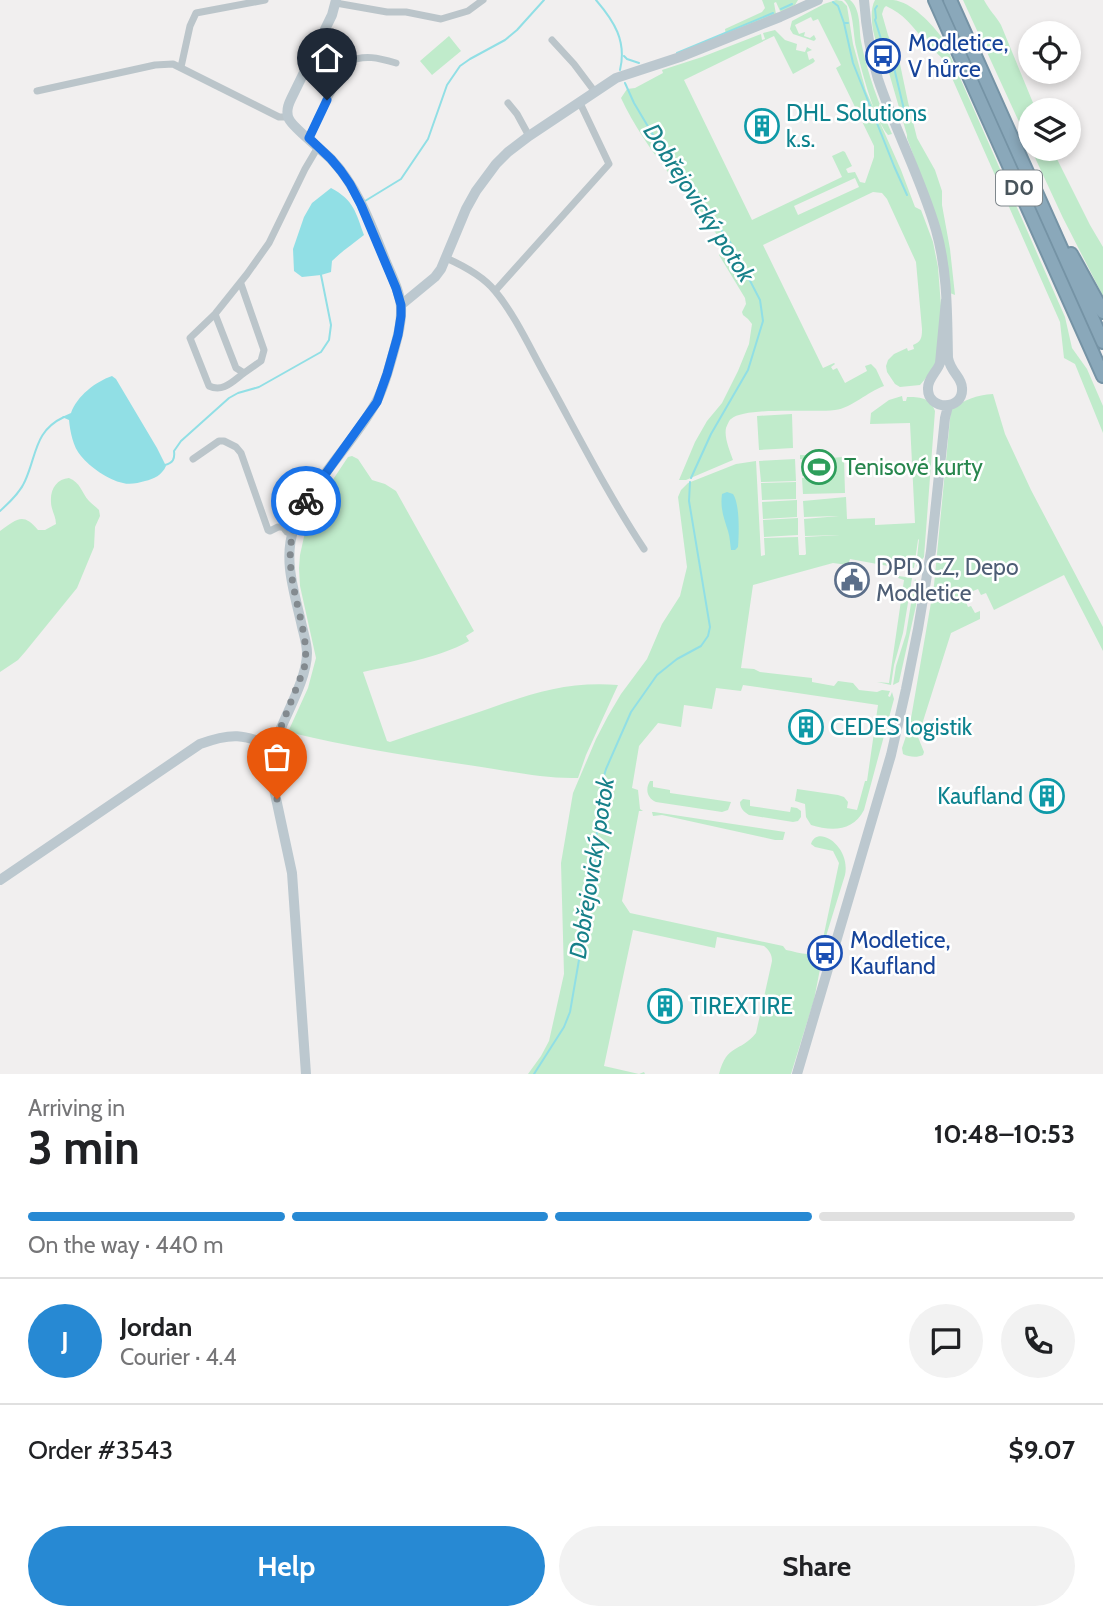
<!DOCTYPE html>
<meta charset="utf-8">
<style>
body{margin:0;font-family:Cabin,sans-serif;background:#f2f2f2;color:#202124;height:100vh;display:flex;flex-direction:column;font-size:26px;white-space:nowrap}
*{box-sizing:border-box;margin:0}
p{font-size:23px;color:#757577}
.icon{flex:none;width:38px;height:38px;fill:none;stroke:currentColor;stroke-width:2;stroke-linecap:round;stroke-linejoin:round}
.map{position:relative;height:1074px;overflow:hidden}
.side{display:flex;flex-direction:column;background:#fff;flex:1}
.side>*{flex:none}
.tools{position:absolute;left:1018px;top:21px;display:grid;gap:14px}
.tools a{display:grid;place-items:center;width:63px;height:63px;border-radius:50%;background:#fff;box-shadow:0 4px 10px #0003;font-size:35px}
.pin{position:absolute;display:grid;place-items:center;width:60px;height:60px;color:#fff;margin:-72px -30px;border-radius:50% 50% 50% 0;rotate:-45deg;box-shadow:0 0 7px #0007}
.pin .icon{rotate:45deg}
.courier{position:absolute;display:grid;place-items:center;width:70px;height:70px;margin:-35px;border:5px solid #1a73e8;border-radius:50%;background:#fff;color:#222;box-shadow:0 2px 9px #0007}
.summary em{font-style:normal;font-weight:800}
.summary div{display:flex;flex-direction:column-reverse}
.summary{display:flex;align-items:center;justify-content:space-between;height:119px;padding:0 28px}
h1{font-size:46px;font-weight:800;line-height:52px}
.bar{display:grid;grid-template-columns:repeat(4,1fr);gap:10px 7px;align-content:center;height:84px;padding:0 28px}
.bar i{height:9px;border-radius:5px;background:#e0e0e0}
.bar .on{background:#2789d3}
.bar p{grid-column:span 4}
.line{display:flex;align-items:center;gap:18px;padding:0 28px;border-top:2px solid #e0e0e0}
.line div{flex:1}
.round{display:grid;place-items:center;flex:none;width:74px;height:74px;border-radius:37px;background:#f2f2f2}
.cta{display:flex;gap:14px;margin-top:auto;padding:14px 28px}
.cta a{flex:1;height:80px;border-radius:42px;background:#2789d3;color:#fff;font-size:28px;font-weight:800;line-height:80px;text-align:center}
.cta a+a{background:#f2f2f2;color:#202124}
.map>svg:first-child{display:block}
.green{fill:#c0ebcb;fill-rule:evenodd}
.water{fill:#91dfe5}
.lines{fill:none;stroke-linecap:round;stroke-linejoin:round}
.stream{stroke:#91dfe5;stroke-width:2}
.highway-casing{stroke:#7593a5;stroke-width:16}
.street{stroke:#bbc5ca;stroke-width:7}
.secondary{stroke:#bcc8cf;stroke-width:10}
.highway{stroke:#8aa8ba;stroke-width:12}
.done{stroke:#838a8f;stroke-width:7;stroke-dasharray:0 12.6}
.route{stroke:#1a73e8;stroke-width:9}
.labels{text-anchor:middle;stroke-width:5;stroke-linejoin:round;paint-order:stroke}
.shield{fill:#fff;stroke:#7f878c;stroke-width:2}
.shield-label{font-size:21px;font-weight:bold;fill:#48545b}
.transit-label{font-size:23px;fill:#164399;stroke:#fff;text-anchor:start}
.culture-label{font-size:23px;fill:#0d838f;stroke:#fff;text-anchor:start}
.leisure-label{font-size:23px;fill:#27864d;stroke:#fff;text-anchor:start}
.service-label{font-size:23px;fill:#4e5e75;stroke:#fff;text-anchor:start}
.water-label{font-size:24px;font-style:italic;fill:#168089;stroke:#fff}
</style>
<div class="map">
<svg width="1103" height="1074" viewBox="0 0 1103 1074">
<rect width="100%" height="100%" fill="#f1efef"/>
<path class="green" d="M762 0H798L795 5 782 12 780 11 776 2 774 3 776 14 726 36 725 29 762 12 765 8Z
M836 0 842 1 847 6 853 44 866 91 901 170 915 207 921 210 933 242 938 267 941 306 937 365 920 385 900 387 895 384 887 372 886 366 888 360 894 354 907 348 908 351 914 349 913 345C921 342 922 338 922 329L916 262 887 199 882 193 873 192 763 245 823 368 834 363 835 364 831 367 833 370 837 368 845 383 867 371 865 366 871 364 876 369 884 386C867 392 852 408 835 410 813 413 746 406 731 419 729 420 727 426 726 428 724 438 730 451 733 460L686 480H679L695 442 707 421 722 403 738 371 749 344 752 324 748 319 743 315 742 312 746 304 745 298 719 255 724 244C689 195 646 152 621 98L627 89 635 88 663 73 662 70 702 57 761 34 762 40 765 39 763 33 775 30 785 40 797 44 796 50 805 52 807 47 812 50 807 52 809 60 813 58 815 61 813 63 793 74 774 36 684 80 752 220 842 177 832 156 843 151 845 152 852 166 846 169 848 173 855 172 860 182 865 183 874 157V146L836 68 841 65 818 19 813 21 811 17 795 25 799 34 805 32 804 36 810 38 814 35 816 39 814 41 793 34 790 29 792 21 824 4ZM855 178 859 187 798 215 794 206Z
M844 0H850C861 9 859 28 861 41 867 73 879 104 892 134L888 135C873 116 862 72 856 47 853 34 854 9 844 0Z
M875 0C881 0 887 0 893 0 912 2 932 24 943 39L1065 317 1072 348 1087 369 1103 406V433L1075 364 1064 358 1060 322 944 60C937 53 930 47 924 40 912 26 904 14 886 6L884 8 882 14 888 35 900 64 908 102 917 138 935 170 942 191V205L950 249 955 295 950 293 933 209 907 138V135L887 66C888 57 885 57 881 51 873 40 868 12 875 0Z
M963 0H984C989 10 996 16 1001 25L1036 110H1031V148Z
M449 36 461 51 432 75 420 61Z
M1031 149H1052L1090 225 1103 247V296L1063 218Z
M993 394 1005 434 1031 490 1103 627V651L1064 575 994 610 986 593 981 595 978 589 963 595 968 607 971 606 975 613 980 611V619L951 633 918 737 924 752 923 755C917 758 909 757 903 754L902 748 910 724 934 585 951 409C965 400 976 395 993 394Z
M902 396 903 401H906L907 397C919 397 930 397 935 411L924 557 916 567 919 539 918 540 914 568 893 566 887 569 888 566 850 559 848 565 833 563 753 585 741 668 754 669 760 672 812 678V682L834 686 838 681 853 683 859 690 877 692 882 690 890 691 888 696 890 697 892 692 894 699 864 810C853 832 831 831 811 825L806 817 805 804 795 801 797 789 838 795 844 797 848 802 847 808 857 810 865 781H867L878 705 743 685 741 691 716 688 712 709 684 705 681 727 658 723 639 746 632 788 638 790 640 809 643 811H639L622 901 630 913 783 946 786 950C798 952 812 959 821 948L839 863 833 851 815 847 811 844C817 824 851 846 845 875L827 933 814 1000 791 1074H719C727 1043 740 1053 756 1033L772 961C772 954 769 950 764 946L717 937 715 948 633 930 604 1066 639 1074 644 1072 645 1074H528L541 1056 549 1041 564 974 561 863 573 793 596 739 608 716 621 694 647 659 662 624 680 596 687 567 678 497 681 490 688 483 736 464 756 461 761 556 765 555 764 538 798 537 799 555H805L806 554 805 537 840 535 805 536 804 519 839 516 804 517 803 501 846 497 847 519 875 518V525L915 523 910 423 870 424 871 413 889 400Z
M792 414 793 448 759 450 757 416Z
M800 455H814L815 459 844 457 845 493 803 494 802 478 837 475 802 476V459H800Z
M352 456 358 459 372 480 385 484 396 491 474 631 466 636 469 641C437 659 398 664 363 672L387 741 390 742C420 732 451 721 482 711 530 694 566 681 618 685L586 755 578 778C544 779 509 771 475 766 413 757 350 747 288 732L308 688 316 658 300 586 299 568 300 555 307 523 329 488 333 490 332 481 348 457Z
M795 459 796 481 761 482 759 461Z
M69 478C81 483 81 492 89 501 92 504 96 507 99 510L100 516 95 527 94 547 77 588 25 652 18 660 0 672V531C17 519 23 512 38 530H45L56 524C56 516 51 510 51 502 50 489 57 479 69 478Z
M796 482V499L762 500 761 483Z
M797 500V517L763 519 762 502Z
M798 518V535L764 537 763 520Z
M899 576 912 578 903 633 894 665 891 685 877 682 889 683 904 580 898 578Z
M915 579 919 586V592L899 682 893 685 896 666 906 634Z
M650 781H653V787L670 790V793L731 802 728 810 722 812 656 802C647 798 645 789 650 781Z
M743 799 750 800V806L790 812 791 807 797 808 801 811V817L798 821 793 822 749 815C744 812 740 808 740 802Z
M652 812H654L785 832 783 840H775L662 815 653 816Z"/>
<path class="water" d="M331 188C354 200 356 213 364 235 353 244 342 251 332 261L331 272 321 275 302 277 294 271 293 249 304 217 312 203Z
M112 376 116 379 157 448 166 466C162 475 154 479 145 481 138 483 130 485 123 483 108 480 90 467 81 456 73 447 70 431 69 420L62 417 71 413C77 396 95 382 112 376Z
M727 492 733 494C740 504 739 534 738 547L735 550H731C730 544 730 537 728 531 724 518 720 509 722 494Z"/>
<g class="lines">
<path class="stream" d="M596 0C614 21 627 41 620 70
M833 2 838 6 844 23H848
M877 6 875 9 876 18 875 20 882 42 891 55 906 118
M781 9 792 4
M844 23 853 63 894 166 907 195
M677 53 773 13
M624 56 627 59 639 63
M625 83 634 103 662 150 730 242 760 300 763 321 748 370 711 434 691 478
M365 201 401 179 428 139 447 85 460 66 470 59 505 40 517 30 544 0
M165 465C173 463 175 459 174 451L181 441 229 398 238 393 259 387 321 352 329 340 331 325 321 275
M0 511C9 503 20 493 25 481 37 455 34 431 64 417
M534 1074 564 1027 570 1012 595 867 599 793 606 769 631 712 657 675 677 659 701 646 708 636 710 627 689 501 690 482"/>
<g class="highway-casing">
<path id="highway" d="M935 0 1103 376
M950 0 1103 342
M1071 254 1103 312"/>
</g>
<path class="street" d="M336 3 387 12H406L441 19 468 11 483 0
M552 40 574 64 595 92
M181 67 190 26 196 13 265 0
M37 91 155 65 173 64 279 117H288
M508 103 517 114 529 136
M309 138 318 117 348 62C364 54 379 58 396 63
M446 258C464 266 483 276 495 291 515 315 530 348 545 375 577 433 607 493 644 549
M495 291 609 164 580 103
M215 314 236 368 244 373 261 361 264 350 241 284
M244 373C233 381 223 393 209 386L190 338 215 314 247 274 269 243 305 169 318 147
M193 459 219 441H224L236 447 241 453 268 530 270 531 278 527H283L287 532 292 534"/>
<path class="secondary" d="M864 0C866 27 870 53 878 79 895 130 921 178 936 230 948 272 947 315 948 358 951 373 962 377 962 388 964 411 927 411 928 388 928 378 937 372 940 363L946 300
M401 305 435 277 441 269 466 209 476 191 496 164 508 152 529 136 616 78 680 57 780 17 818 0
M0 880 200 744C230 733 245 733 273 748
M306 1074 292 873 271 775V761L273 748C282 720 307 681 307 653 307 643 303 632 301 622 294 591 283 559 294 528 311 481 351 447 375 404 384 389 388 371 393 354 397 339 402 323 401 307 400 292 392 276 386 262 372 227 358 187 331 159 322 150 293 128 289 119 286 113 288 105 291 99L332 15 336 0
M797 1074 891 755 906 689 918 629 931 551 945 418 948 406"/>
<use href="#highway" class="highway"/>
</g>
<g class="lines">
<path class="done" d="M277 799C272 780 269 762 275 742L304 669C308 650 304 635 300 616 290 574 282 541 306 501"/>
<path class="route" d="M306 501 377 402 387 374 398 335 401 316V305L396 288 361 205 350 184 341 171 331 159 309 138 327 100"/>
</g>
<defs>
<g id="bus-ring" transform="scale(1.75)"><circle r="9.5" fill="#fff" stroke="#1a4fb4" stroke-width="1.5"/><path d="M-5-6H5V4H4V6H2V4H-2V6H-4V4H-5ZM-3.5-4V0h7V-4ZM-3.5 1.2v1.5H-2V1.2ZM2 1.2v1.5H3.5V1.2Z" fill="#1a4fb4"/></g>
<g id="building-ring" transform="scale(1.75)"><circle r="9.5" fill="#fff" stroke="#0f9aa8" stroke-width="1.5"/><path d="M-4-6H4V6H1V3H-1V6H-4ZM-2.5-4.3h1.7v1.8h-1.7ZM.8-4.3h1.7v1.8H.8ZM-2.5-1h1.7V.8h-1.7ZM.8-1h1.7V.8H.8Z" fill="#0f9aa8"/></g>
<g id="stadium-ring" transform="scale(1.75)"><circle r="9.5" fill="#fff" stroke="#2e9e5b" stroke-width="1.5"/><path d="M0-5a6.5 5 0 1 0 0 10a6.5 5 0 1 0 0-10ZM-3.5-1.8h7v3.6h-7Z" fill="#2e9e5b"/></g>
<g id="civic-ring" transform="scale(1.75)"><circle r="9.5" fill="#fff" stroke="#5c6f8a" stroke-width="1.5"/><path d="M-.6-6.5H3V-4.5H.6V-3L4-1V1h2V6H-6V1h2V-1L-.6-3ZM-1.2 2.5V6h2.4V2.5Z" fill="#5c6f8a"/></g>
</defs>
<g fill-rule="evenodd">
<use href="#bus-ring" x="883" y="56"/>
<use href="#building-ring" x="762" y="126"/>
<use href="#stadium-ring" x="819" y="467"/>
<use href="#civic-ring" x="852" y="580"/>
<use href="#building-ring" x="806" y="727"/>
<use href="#building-ring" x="1047" y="796"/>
<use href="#bus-ring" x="825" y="953"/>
<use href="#building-ring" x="665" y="1006"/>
</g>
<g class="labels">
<rect class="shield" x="996" y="170.5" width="46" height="35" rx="5"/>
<g class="shield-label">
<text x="1019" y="195">D0</text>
</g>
<g class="transit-label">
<text x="908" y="51">Modletice,<tspan x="908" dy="26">V hůrce</tspan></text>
<text x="850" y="948">Modletice,<tspan x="850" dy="26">Kaufland</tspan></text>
</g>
<g class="culture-label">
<text x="786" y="121">DHL Solutions<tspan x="786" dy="26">k.s.</tspan></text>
<text x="830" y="735">CEDES logistik</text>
<text x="1023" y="804" text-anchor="end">Kaufland</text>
<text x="690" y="1014">TIREXTIRE</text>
</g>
<g class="leisure-label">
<text x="844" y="475">Tenisové kurty</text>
</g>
<g class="service-label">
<text x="876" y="575">DPD CZ, Depo<tspan x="876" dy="26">Modletice</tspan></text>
</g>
<g class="water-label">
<text transform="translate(699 203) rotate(57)" y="8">Dobřejovický potok</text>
<text transform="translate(592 868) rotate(-81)" y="8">Dobřejovický potok</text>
</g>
</g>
</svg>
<div class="tools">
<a><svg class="icon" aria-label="locate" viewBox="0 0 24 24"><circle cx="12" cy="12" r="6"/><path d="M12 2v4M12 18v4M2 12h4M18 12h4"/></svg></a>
<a><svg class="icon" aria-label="layers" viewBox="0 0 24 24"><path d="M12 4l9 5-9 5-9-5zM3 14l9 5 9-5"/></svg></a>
</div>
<div class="pin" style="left:277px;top:799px;background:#ea580c"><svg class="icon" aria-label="bag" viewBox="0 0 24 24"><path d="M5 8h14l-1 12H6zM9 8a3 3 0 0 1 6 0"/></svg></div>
<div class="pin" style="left:327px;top:100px;background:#1f2937"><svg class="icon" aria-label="home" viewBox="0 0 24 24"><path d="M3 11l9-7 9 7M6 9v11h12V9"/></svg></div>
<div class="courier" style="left:306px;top:501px"><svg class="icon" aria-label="bike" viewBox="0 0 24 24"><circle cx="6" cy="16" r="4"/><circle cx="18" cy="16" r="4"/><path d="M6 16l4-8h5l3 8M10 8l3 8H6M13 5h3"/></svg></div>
</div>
<section class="side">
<div class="summary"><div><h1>3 min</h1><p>Arriving in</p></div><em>10:48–10:53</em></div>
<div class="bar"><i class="on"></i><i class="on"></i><i class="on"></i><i></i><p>On the way · 440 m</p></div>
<div class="line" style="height:126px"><b class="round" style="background:#2789d3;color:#fff">J</b><div><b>Jordan</b><p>Courier · 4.4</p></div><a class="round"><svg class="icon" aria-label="chat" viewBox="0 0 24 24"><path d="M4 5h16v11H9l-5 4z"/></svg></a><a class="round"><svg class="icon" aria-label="phone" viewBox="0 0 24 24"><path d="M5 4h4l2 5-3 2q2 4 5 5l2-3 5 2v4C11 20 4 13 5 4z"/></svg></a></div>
<div class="line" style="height:91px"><div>Order #3543</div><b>$9.07</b></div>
<div class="cta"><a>Help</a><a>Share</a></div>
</section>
